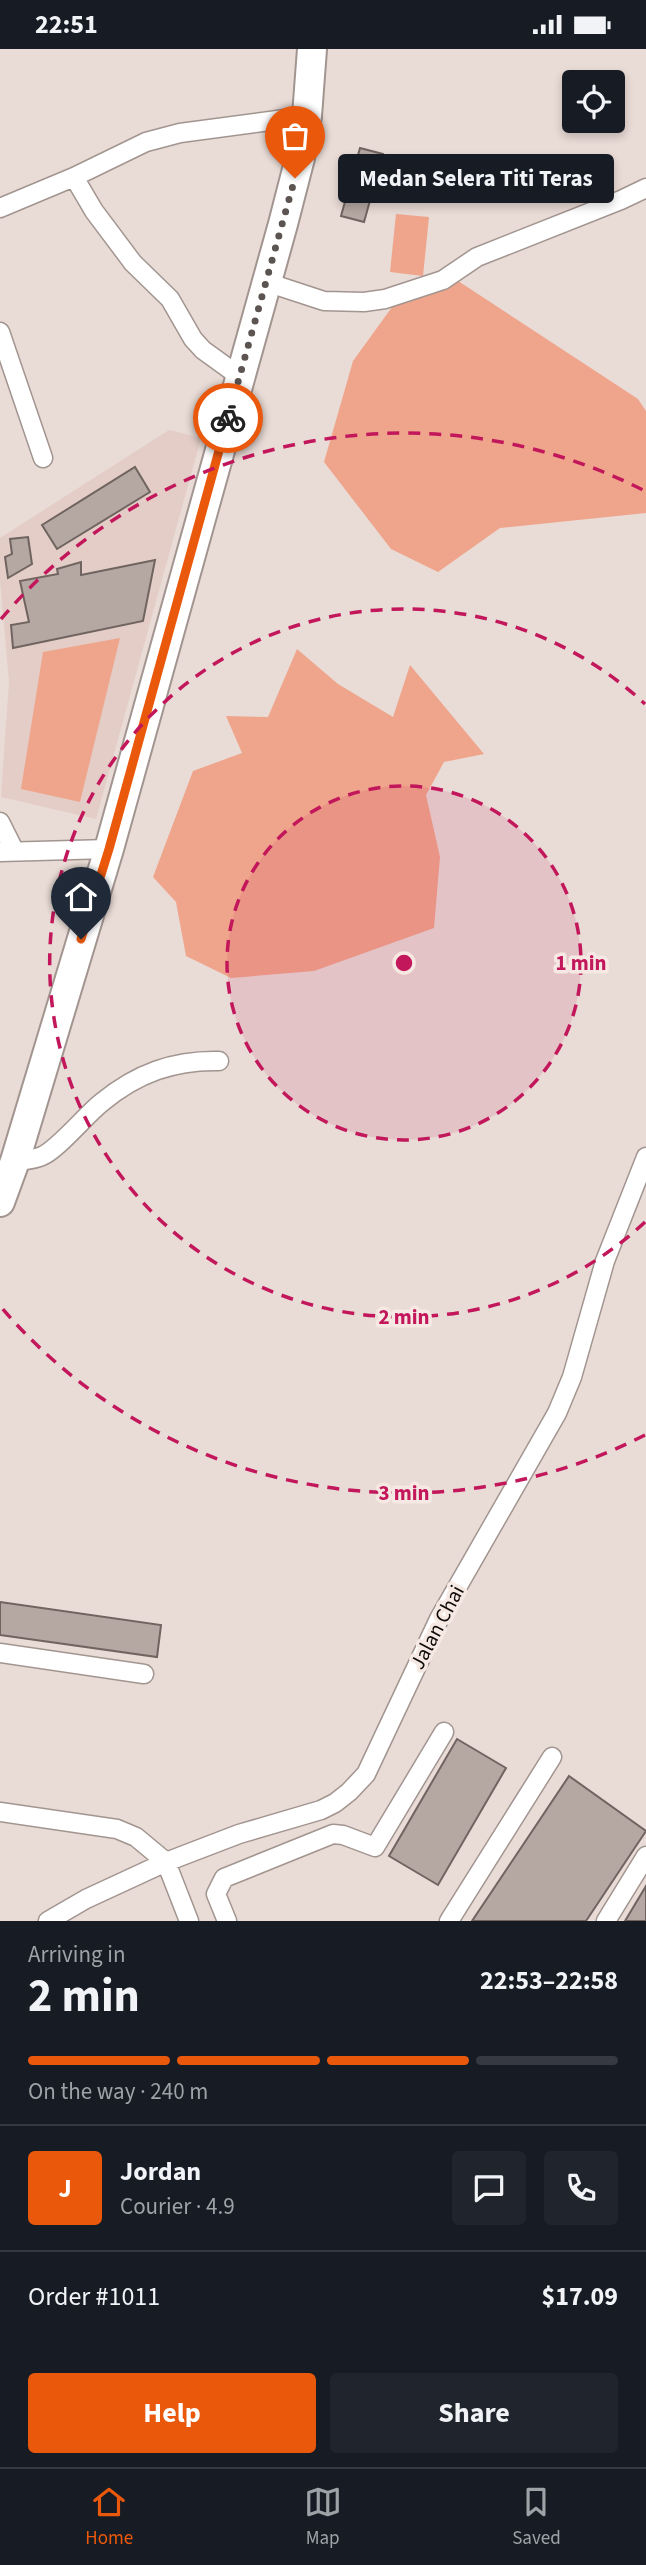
<!DOCTYPE html>
<meta charset="utf-8">
<style>
body{margin:0;font-family:"Source Sans 3",sans-serif;background:#20242c;color:#f1f3f6;height:100vh;display:flex;flex-direction:column;font-size:26px;white-space:nowrap}
*{box-sizing:border-box;margin:0}
p{font-size:23px;color:#9ea1a6}
.icon{flex:none;width:38px;height:38px;fill:none;stroke:currentColor;stroke-width:2;stroke-linecap:round;stroke-linejoin:round}
.map{position:relative;height:1872px;overflow:hidden}
.details{display:flex;flex-direction:column;background:#171b24;flex:1}
.details>*{flex:none}
.fabs{position:absolute;left:562px;top:21px;display:grid;gap:14px}
.fabs a{display:grid;place-items:center;width:63px;height:63px;border-radius:7px;background:#171b24;box-shadow:0 4px 10px #0003;font-size:35px}
.pin{position:absolute;display:grid;place-items:center;width:60px;height:60px;color:#fff;margin:-72px -30px;border-radius:50% 50% 50% 0;rotate:-45deg;box-shadow:0 0 7px #0007}
.pin .icon{rotate:45deg}
.courier{position:absolute;display:grid;place-items:center;width:70px;height:70px;margin:-35px;border:5px solid #ea580c;border-radius:50%;background:#fff;color:#222;box-shadow:0 2px 9px #0007}
.bubble{position:absolute;height:49px;border-radius:7px;background:#171b24;box-shadow:0 4px 10px #0003;font-size:23px;font-weight:700;line-height:49px;text-align:center}
.overview em{font-style:normal;font-weight:700}
.overview div{display:flex;flex-direction:column-reverse}
.overview{display:flex;align-items:center;justify-content:space-between;height:119px;padding:0 28px}
h1{font-size:46px;font-weight:700;line-height:52px}
.bar{display:grid;grid-template-columns:repeat(4,1fr);gap:10px 7px;align-content:center;height:84px;padding:0 28px}
.bar i{height:9px;border-radius:5px;background:#363941}
.bar .selected{background:#ea580c}
.bar p{grid-column:span 4}
.line{display:flex;align-items:center;gap:18px;padding:0 28px;border-top:2px solid #363941}
.line div{flex:1}
.round{display:grid;place-items:center;flex:none;width:74px;height:74px;border-radius:7px;background:#20242c}
.button{display:flex;gap:14px;margin-top:auto;padding:14px 28px}
.button a{flex:1;height:80px;border-radius:7px;background:#ea580c;color:#fff;font-size:28px;font-weight:700;line-height:80px;text-align:center}
.button a+a{background:#20242c;color:#f1f3f6}
.status{display:flex;justify-content:space-between;align-items:center;height:49px;padding:0 35px;background:#171b24;direction:ltr}
.status svg{height:19px;fill:currentColor}
.tab-bar{display:flex;justify-content:space-around;align-items:center;height:98px;border-top:2px solid #363941;background:#171b24;font-size:19px;color:#9ea1a6}
.tab-bar a{display:grid;justify-items:center;gap:4px}
.tab-bar .selected{color:#ea580c}
.map>svg:first-child{display:block}
.built{fill:#e3cdc6}
.green{fill:#efa58c}
.building{fill:#b5a8a3;stroke:#706460;stroke-width:2}
.lines{fill:none;stroke-linecap:round;stroke-linejoin:round}
.minor-casing{stroke:#a29590;stroke-width:21}
.primary-casing{stroke:#a29590;stroke-width:32}
.minor{stroke:#fff;stroke-width:18}
.primary{stroke:#fff;stroke-width:28}
.done{stroke:#5b5451;stroke-width:7;stroke-dasharray:0 12.6}
.route{stroke:#ea580c;stroke-width:9}
.ring{fill:none;stroke:#c2185b;stroke-width:3.5;stroke-dasharray:12 9}
.labels{text-anchor:middle;stroke-width:7;stroke-linejoin:round;paint-order:stroke}
.street-label{font-size:21px;fill:#0f0b09;stroke:#f6e8e3}
.centre{fill:#c2185b;stroke:#f6e8e3;stroke-width:3.5}
.ring-label{font-size:21px;text-anchor:middle;font-weight:bold;fill:#c2185b;stroke:#f6e8e3;stroke-width:7;stroke-linejoin:round;paint-order:stroke}
</style>
<div class="status"><b>22:51</b><svg viewBox="0 0 49 12"><path d="M0 12V9h3v3zM5 12V6h3v6zM10 12V3h3v9zM15 12V0h3v12zM26 1h20v11H26zM47 4h2v5h-2z"/></svg></div>
<div class="map">
<svg width="646" height="1872" viewBox="0 0 646 1872">
<rect width="100%" height="100%" fill="#e9dbd6"/>
<path class="built" d="M169 381 201 389 96 770 1 748 9 633 0 530V489Z"/>
<path class="green" d="M396 165 429 168 423 227 390 223Z
M449 226 638 350 646 362V464L500 479 438 523 391 500 324 413 353 312 400 247Z
M120 589 80 753 21 740 43 603Z
M297 600 338 635 393 668 410 616 484 705 444 713 426 746 440 808 434 879 314 922 231 929 186 907 176 853 153 828 193 722 242 704 226 667 268 668Z"/>
<path class="building" d="M360 99 383 105 364 173 341 167Z
M135 418 150 443 57 500 42 476Z
M28 488 32 515 8 529 5 508 12 505 10 490Z
M155 511 143 572 13 599 11 576 29 573 20 532 58 525 57 520 81 513V526Z
M0 1553 161 1576 157 1608 0 1586Z
M457 1690 506 1719 438 1836 389 1807Z
M569 1727 646 1782 586 1872H472Z
M646 1837V1872H625Z"/>
<g class="lines">
<g class="minor-casing">
<path id="minor" d="M74 128 94 162 133 214 170 250 193 290 203 301 239 327
M0 159 74 128 146 93 180 84 307 67
M266 233 324 252 364 253 385 250 443 231 477 208 621 151 646 139
M0 283 43 409
M0 773 14 801
M0 803 109 800
M15 1112C24 1111 34 1111 42 1107 57 1101 86 1066 101 1054 137 1024 174 1011 219 1012
M0 1604 144 1625
M0 1763 117 1780 136 1788 166 1813 189 1872
M48 1872 86 1850 166 1813 239 1785 321 1761 335 1754 349 1743 366 1725 439 1570 557 1364 572 1328 605 1212 646 1108
M227 1872 216 1845 224 1829 333 1785 343 1786 375 1798 444 1683
M449 1872 552 1708
M606 1872 646 1807"/>
</g>
<g class="primary-casing">
<path id="primary" d="M0 1153 15 1112 109 800 283 175 300 109 307 67 312 0"/>
</g>
<use href="#minor" class="minor"/>
<use href="#primary" class="primary"/>
</g>
<g class="lines">
<path class="done" d="M228 369 295 129"/>
<path class="route" d="M81 890 109 800 228 369"/>
</g>
<circle cx="404" cy="914" r="177" fill="#c2185b" fill-opacity=".12"/>
<g class="ring">
<circle cx="404" cy="914" r="177"/>
<path d="M645 1173A354 354 0 1 1 645 655"/>
<path d="M645 1386A530 530 0 0 1 1 1258M1 570A530 530 0 0 1 645 442"/>
</g>
<g class="labels">
<g class="street-label">
<text transform="translate(437 1578) rotate(-62)" y="7">Jalan Chai</text>
</g>
</g>
<circle cx="404" cy="914" r="10" class="centre"/>
<g class="ring-label">
<text x="581" y="921">1 min</text>
<text x="404" y="1275">2 min</text>
<text x="404" y="1451">3 min</text>
</g>
</svg>
<div class="fabs">
<a><svg class="icon" aria-label="locate" viewBox="0 0 24 24"><circle cx="12" cy="12" r="6"/><path d="M12 2v4M12 18v4M2 12h4M18 12h4"/></svg></a>
</div>
<div class="pin" style="left:295px;top:129px;background:#ea580c"><svg class="icon" aria-label="bag" viewBox="0 0 24 24"><path d="M5 8h14l-1 12H6zM9 8a3 3 0 0 1 6 0"/></svg></div>
<div class="pin" style="left:81px;top:890px;background:#1f2937"><svg class="icon" aria-label="home" viewBox="0 0 24 24"><path d="M3 11l9-7 9 7M6 9v11h12V9"/></svg></div>
<div class="courier" style="left:228px;top:369px"><svg class="icon" aria-label="bike" viewBox="0 0 24 24"><circle cx="6" cy="16" r="4"/><circle cx="18" cy="16" r="4"/><path d="M6 16l4-8h5l3 8M10 8l3 8H6M13 5h3"/></svg></div>
<div class="bubble" style="left:338px;top:105px;width:276px">Medan Selera Titi Teras</div>
</div>
<section class="details">
<div class="overview"><div><h1>2 min</h1><p>Arriving in</p></div><em>22:53–22:58</em></div>
<div class="bar"><i class="selected"></i><i class="selected"></i><i class="selected"></i><i></i><p>On the way · 240 m</p></div>
<div class="line" style="height:126px"><b class="round" style="background:#ea580c;color:#fff">J</b><div><b>Jordan</b><p>Courier · 4.9</p></div><a class="round"><svg class="icon" aria-label="chat" viewBox="0 0 24 24"><path d="M4 5h16v11H9l-5 4z"/></svg></a><a class="round"><svg class="icon" aria-label="phone" viewBox="0 0 24 24"><path d="M5 4h4l2 5-3 2q2 4 5 5l2-3 5 2v4C11 20 4 13 5 4z"/></svg></a></div>
<div class="line" style="height:91px"><div>Order #1011</div><b>$17.09</b></div>
<div class="button"><a>Help</a><a>Share</a></div>
</section>
<nav class="tab-bar">
<a class="selected"><svg class="icon" aria-label="home" viewBox="0 0 24 24"><path d="M3 11l9-7 9 7M6 9v11h12V9"/></svg>Home</a>
<a><svg class="icon" aria-label="map" viewBox="0 0 24 24"><path d="M3 6l6-2 6 2 6-2v14l-6 2-6-2-6 2zM9 4v14M15 6v14"/></svg>Map</a>
<a><svg class="icon" aria-label="saved" viewBox="0 0 24 24"><path d="M7 4h10v16l-5-4-5 4z"/></svg>Saved</a>
</nav>
